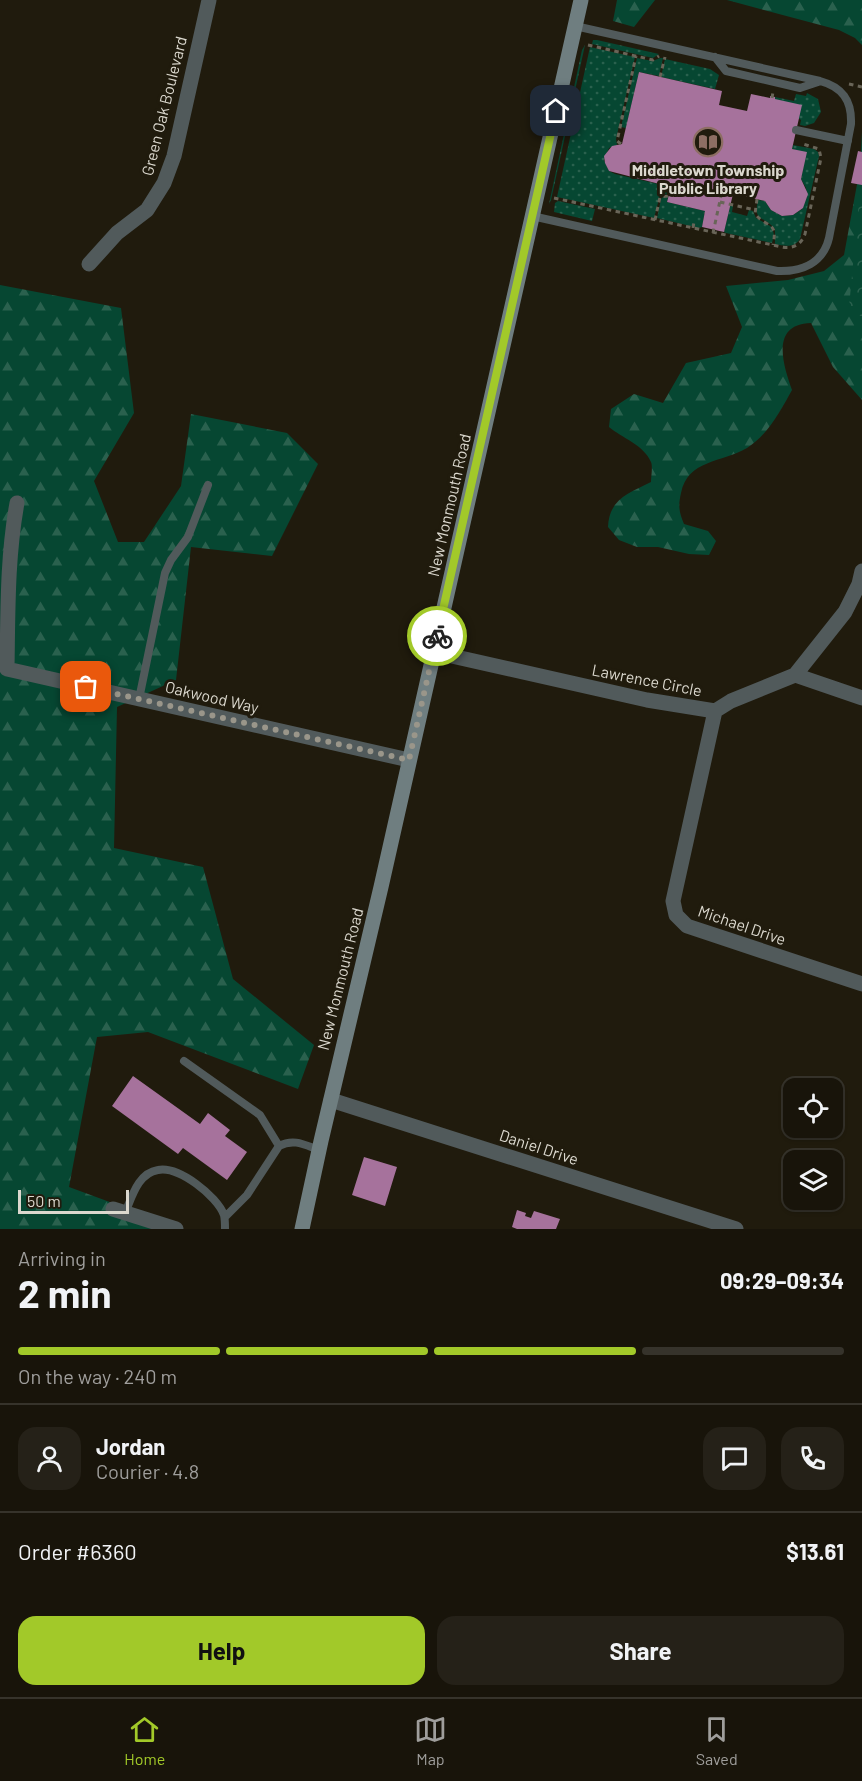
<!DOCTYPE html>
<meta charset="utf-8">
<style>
body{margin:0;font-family:Barlow,sans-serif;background:#252118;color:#f1f3f6;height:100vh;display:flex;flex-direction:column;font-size:22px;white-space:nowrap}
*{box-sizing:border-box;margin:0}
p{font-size:20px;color:#9f9e9c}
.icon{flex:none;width:33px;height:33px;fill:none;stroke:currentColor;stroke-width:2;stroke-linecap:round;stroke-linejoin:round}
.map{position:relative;height:1229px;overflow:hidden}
.side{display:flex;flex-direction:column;background:#18140a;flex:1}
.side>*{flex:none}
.controls{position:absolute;left:783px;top:1078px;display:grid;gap:12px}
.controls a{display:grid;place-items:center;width:60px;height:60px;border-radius:12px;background:#18140a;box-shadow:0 2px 4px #0004,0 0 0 2px #36332b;font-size:30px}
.scale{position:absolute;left:18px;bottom:15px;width:111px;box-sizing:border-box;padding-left:6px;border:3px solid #dbd8ce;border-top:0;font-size:16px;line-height:21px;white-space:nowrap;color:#dbd8ce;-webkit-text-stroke:4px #201b0d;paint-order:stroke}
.pin{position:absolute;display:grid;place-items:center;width:51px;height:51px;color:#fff;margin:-26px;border-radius:12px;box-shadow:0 3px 9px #0006}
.courier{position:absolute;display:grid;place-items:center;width:60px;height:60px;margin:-30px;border:4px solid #a2c929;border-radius:50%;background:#fff;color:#222;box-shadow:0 2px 8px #0007}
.headline em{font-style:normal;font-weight:700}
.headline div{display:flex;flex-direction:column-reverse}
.headline{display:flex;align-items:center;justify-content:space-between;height:102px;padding:0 18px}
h1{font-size:39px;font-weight:700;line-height:45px}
.bar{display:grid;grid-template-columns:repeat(4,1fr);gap:9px 6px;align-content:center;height:72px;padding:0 18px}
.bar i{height:8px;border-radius:4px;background:#36332b}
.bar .on{background:#a2c929}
.bar p{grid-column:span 4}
.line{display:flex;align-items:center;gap:15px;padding:0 18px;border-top:2px solid #36332b}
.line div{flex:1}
.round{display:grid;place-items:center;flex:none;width:63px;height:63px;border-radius:18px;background:#252118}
.primary-button{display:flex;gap:12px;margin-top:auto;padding:12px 18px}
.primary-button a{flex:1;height:69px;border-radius:18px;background:#a2c929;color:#111;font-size:24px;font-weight:700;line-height:69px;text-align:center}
.primary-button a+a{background:#252118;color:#f1f3f6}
.menu{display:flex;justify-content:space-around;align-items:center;height:84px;border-top:2px solid #36332b;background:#18140a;font-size:16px;color:#9f9e9c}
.menu a{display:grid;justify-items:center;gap:3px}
.menu .on{color:#a2c929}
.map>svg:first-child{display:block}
.grass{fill:url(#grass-dots)}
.forest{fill:url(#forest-firs)}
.park{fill:url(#park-crowns)}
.building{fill:#a6729c}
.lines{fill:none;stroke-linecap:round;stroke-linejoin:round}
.path{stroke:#696558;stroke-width:3;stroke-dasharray:4.5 4.5;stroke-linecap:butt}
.lane{stroke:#515a5b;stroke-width:8}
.street{stroke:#515a5b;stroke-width:15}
.secondary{stroke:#6f7e80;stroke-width:15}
.done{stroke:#9a968a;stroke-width:6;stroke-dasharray:0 10.8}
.route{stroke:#a2c929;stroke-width:8}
.labels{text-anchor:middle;stroke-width:6;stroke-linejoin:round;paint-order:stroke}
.street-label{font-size:16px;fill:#dbd8ce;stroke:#201b0d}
.poi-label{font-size:16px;font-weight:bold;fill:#dbd8ce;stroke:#201b0d}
</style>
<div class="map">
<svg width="862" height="1229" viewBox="0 0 862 1229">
<defs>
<pattern id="grass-dots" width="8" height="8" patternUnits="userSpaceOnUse" patternTransform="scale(1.5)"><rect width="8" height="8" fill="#064732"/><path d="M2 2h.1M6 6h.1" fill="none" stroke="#2a614e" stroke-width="1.8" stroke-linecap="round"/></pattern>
<pattern id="forest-firs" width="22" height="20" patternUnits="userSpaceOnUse" patternTransform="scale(1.5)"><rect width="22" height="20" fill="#064732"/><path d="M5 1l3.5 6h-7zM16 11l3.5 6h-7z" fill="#2a614e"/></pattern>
<pattern id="park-crowns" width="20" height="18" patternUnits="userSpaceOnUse" patternTransform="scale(1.5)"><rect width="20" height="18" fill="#064732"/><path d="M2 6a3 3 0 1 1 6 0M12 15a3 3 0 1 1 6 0" fill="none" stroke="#2a614e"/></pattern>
</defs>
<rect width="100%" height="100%" fill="#201b0d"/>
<path class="grass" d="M593 40H597L659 54 653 58 592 44Z
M585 45 551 200 549 204 582 50Z
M590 47 635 57 616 139 617 145 609 148 604 160 609 171 615 174 671 187 669 194 660 195 654 218 557 197Z
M637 58 653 61 660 58H663L659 76 639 72 626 128 621 127Z
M665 59 710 69 719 75 715 89 661 77Z
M807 93 818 99 821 112 814 123 805 126 800 125 801 120 775 99V97L794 101 796 94 806 96Z
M793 145 814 149 818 152 819 156 800 239C794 248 785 246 775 244V229C763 215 753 222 758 200L765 201 771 210 782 216 793 215 802 209 807 196 806 188 801 179 806 153 792 149Z
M664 196 668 197 667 202 705 211 702 227 699 228 657 218 661 199Z
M558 201 595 209 592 221 554 212 555 203Z
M730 206H733L732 212 747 216 749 210 753 211 756 218 772 227 774 235 772 243 726 233 724 232Z"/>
<path class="forest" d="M617 0H655L634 27 613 21Z
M727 0H862V45L855 38 839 30Z
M862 132V400L833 367 811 323C770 324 783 365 792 390 781 410 767 436 747 448 722 463 688 459 681 493 678 506 679 512 684 524L708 531 716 541 709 555 689 554 658 547H637L619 540 608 527C609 499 629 493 651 482 651 476 653 467 651 462 644 445 622 438 609 427L611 409 634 394 663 403 686 363 731 353 742 327 726 286 788 280 824 271 844 255 860 168Z
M0 285 121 308 134 413 94 481 118 542H144L181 486 191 414 287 433 318 464 272 556 191 547 176 680 117 707 114 848 203 867 233 979 314 1045 298 1089 148 1032 97 1037 69 1187 183 1229H0Z"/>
<path class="park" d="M862 170V317L849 307Z"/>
<path class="building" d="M639 72 722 91 719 105 747 111 751 94 770 98V96L775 97V99L802 105 792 149 807 152 801 179 808 194 803 208 793 215 782 216 771 210 765 201 733 194 724 232 702 227 705 211 667 202 671 187 609 171 605 163 604 156 612 146 622 144Z
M858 151 862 152V185L851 183Z
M133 1076 200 1124 208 1113 230 1130 225 1136 247 1152 227 1180 183 1148 178 1154 112 1106Z
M364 1157 397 1167 385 1206 352 1195Z
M517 1210 526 1213 525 1216 531 1218 534 1211 560 1219 556 1229H517L512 1227Z"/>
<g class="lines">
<path class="path" d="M588 45 653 60 659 56
M660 77 665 57
M849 84 862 87
M772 98 773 92
M621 144 617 141 636 56
M554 198 782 247C793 249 801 245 805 234L821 158 819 149 803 144
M757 199 755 214C768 229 778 221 773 245
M720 202 755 210
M655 220 660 197 669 196
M693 228 694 222
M713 233 721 196"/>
<path class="lane" d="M715 57 726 71 800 88 818 82
M796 130 848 141
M532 216 777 271C802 272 823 263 829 238L851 124C852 100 842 87 820 81L575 26
M139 699 165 573 171 560 188 537 208 485
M184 1061 260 1115 279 1146
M125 1213C132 1197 138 1173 158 1170 179 1166 217 1196 224 1215 225 1219 225 1224 225 1229
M225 1217 247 1195 279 1146C294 1138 305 1145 319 1150"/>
<path class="street" d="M89 264 117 233 147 210 164 183 174 156 209 0
M434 652 647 700 715 711 731 701 795 675 845 612 859 584 862 571
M7 669 409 760
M7 669C8 613 7 558 17 503
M795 675 862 698
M715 711 673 901 676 915 687 926 862 984
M331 1100 736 1229
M113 1209 176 1229"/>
<path class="secondary" d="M302 1229 321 1141 381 887 581 0"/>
</g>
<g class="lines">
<path class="done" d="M86 687 409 760 437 636"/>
<path class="route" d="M437 636 556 111"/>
</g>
<defs>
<g id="library-ring" transform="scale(1.5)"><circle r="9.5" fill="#201b0d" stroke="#8d6e63" stroke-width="1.5"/><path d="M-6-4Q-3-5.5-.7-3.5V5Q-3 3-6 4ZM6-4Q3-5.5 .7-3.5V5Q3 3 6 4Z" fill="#8d6e63"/></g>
</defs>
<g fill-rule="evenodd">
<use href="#library-ring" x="708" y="142"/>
</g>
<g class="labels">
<g class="street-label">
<text transform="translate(164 106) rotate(-76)" y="6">Green Oak Boulevard</text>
<text transform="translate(449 505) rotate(-77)" y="6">New Monmouth Road</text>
<text transform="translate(647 680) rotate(11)" y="6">Lawrence Circle</text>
<text transform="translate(212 697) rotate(13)" y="6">Oakwood Way</text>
<text transform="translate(742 925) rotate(19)" y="6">Michael Drive</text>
<text transform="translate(340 979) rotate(-76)" y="6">New Monmouth Road</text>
<text transform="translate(539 1147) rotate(18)" y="6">Daniel Drive</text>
</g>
<g class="poi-label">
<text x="708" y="176">Middletown Township<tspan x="708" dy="18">Public Library</tspan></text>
</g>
</g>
</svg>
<div class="controls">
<a><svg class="icon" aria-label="locate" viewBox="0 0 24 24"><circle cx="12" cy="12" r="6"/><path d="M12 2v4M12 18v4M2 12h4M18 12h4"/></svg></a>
<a><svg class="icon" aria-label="layers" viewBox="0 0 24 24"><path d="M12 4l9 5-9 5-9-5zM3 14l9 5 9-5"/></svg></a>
</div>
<div class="scale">50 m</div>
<div class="pin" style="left:86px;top:687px;background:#ea580c"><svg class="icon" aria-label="bag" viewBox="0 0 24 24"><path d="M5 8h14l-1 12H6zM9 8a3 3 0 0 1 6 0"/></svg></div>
<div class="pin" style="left:556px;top:111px;background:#1f2937"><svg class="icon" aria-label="home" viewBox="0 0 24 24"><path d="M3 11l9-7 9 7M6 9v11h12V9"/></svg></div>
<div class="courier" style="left:437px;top:636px"><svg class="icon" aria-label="bike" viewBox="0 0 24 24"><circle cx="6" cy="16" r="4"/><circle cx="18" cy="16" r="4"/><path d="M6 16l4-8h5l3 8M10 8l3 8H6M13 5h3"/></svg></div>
</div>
<section class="side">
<div class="headline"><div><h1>2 min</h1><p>Arriving in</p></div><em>09:29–09:34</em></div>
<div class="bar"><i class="on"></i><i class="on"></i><i class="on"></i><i></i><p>On the way · 240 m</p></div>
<div class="line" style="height:108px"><a class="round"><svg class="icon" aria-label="person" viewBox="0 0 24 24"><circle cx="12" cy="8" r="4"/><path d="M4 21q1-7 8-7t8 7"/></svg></a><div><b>Jordan</b><p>Courier · 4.8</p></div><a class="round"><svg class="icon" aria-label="chat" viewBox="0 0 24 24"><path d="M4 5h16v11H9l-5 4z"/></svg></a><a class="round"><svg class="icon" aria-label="phone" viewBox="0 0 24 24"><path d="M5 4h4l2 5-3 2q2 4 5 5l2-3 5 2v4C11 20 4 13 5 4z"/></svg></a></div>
<div class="line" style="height:78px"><div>Order #6360</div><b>$13.61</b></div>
<div class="primary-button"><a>Help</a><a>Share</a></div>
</section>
<nav class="menu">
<a class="on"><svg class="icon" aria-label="home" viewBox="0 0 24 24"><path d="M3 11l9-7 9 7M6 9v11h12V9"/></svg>Home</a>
<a><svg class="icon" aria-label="map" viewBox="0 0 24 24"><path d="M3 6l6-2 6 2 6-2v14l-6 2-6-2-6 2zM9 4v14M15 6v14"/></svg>Map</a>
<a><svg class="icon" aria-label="saved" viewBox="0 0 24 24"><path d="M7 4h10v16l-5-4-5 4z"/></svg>Saved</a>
</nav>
